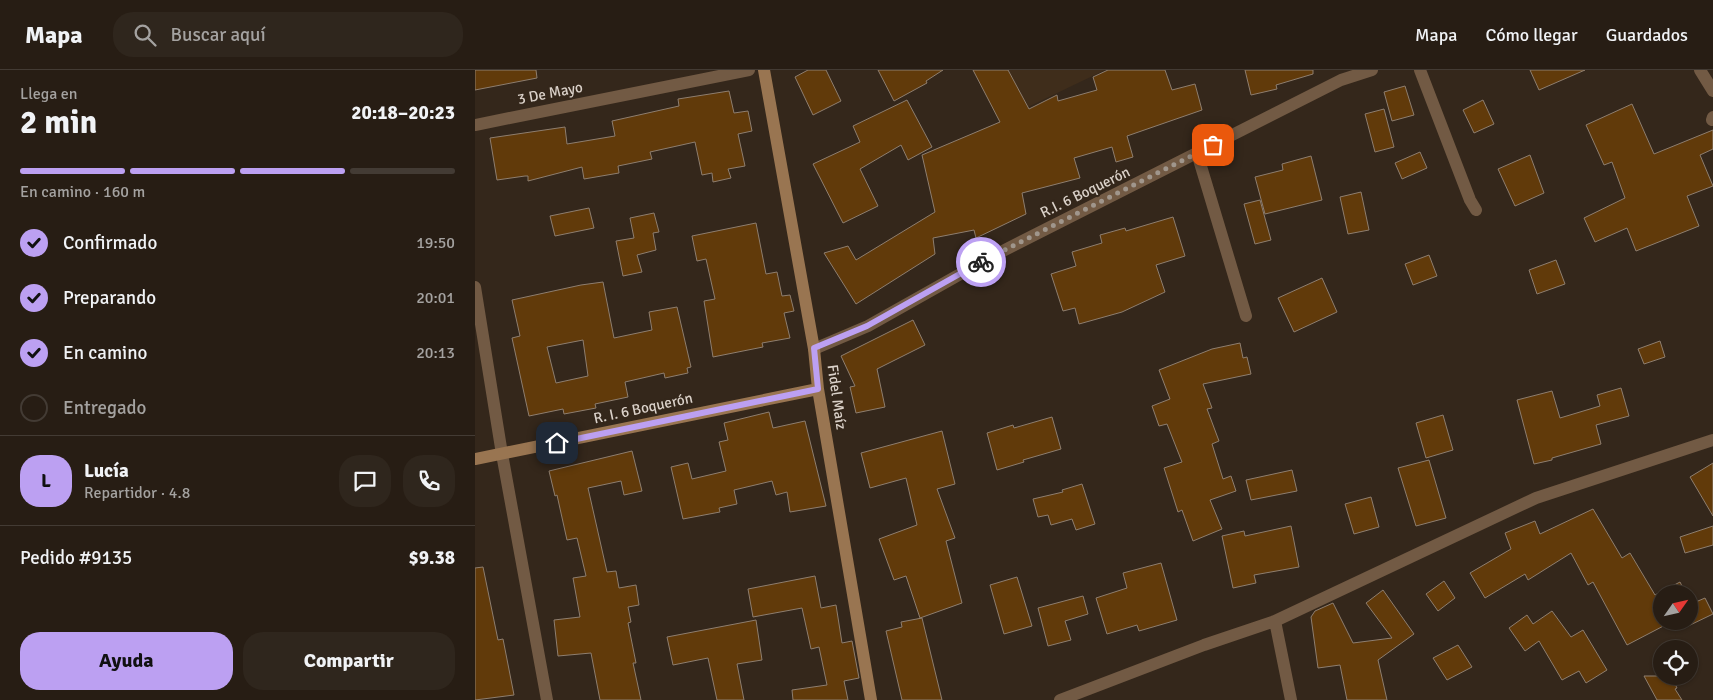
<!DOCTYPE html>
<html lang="es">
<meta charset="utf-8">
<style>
body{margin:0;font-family:Signika,sans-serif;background:#2f261d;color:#f1f3f6;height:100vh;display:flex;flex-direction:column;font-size:19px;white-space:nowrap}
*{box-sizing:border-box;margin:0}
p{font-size:16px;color:#a4a2a0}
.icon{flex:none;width:28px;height:28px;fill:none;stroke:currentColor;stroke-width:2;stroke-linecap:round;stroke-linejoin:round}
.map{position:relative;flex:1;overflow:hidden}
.side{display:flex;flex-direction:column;background:#271d14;width:475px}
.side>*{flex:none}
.needle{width:32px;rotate:56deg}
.fabs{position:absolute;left:1178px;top:515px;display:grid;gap:10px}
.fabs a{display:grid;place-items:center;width:45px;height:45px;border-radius:50%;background:#271d14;box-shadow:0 1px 4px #0004,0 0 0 1px #433b34;font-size:25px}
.pin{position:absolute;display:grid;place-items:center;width:42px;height:42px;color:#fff;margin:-21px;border-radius:10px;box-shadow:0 2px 8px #0006}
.courier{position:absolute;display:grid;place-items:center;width:50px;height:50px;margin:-25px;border:4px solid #bca0f2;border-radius:50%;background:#fff;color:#222;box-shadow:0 1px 6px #0007}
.head em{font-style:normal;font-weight:700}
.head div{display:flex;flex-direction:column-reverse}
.head{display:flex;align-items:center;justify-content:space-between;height:85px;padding:0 20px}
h1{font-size:32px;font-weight:700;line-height:38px}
.bar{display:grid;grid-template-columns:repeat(4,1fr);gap:8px 5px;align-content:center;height:60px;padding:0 20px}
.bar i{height:6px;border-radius:4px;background:#433b34}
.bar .current{background:#bca0f2}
.bar p{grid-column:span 4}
.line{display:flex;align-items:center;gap:12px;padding:0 20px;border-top:1px solid #433b34}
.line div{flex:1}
.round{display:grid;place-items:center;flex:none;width:52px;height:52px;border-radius:20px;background:#2f261d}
ol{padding:0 20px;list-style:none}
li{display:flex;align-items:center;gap:15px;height:55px}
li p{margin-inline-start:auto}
li .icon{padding:5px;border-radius:50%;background:#bca0f2;color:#111;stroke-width:4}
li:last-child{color:#a4a2a0}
li i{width:28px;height:28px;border:2px solid #433b34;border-radius:50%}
.button{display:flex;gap:10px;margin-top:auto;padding:10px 20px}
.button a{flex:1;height:58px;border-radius:20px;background:#bca0f2;color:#111;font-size:20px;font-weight:700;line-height:58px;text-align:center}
.button a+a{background:#2f261d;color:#f1f3f6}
header{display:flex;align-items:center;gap:30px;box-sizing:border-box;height:70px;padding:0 25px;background:#271d14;border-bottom:1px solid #433b34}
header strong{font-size:24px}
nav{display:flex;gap:28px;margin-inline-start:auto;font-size:18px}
.search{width:350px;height:45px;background:#2f261d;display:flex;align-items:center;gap:12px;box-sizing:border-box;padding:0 18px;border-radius:20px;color:#a4a2a0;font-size:19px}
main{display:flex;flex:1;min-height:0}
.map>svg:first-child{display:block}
.built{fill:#3f2d1b}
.building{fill:#613a0a;stroke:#8e7e6f;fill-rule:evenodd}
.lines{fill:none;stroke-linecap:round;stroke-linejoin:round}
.street{stroke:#725a44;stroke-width:12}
.secondary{stroke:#997551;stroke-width:12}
.done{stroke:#a0968c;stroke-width:5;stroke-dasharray:0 9}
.route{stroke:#bca0f2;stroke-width:6}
.labels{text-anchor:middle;stroke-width:4;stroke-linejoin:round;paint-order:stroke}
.street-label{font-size:15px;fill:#dad1c9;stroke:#34271b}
</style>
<header>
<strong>Mapa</strong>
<div class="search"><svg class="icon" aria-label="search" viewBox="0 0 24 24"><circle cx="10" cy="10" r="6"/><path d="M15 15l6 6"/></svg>Buscar aquí</div>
<nav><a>Mapa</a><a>Cómo llegar</a><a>Guardados</a></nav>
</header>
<main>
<section class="side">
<div class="head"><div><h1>2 min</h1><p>Llega en</p></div><em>20:18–20:23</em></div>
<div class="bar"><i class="current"></i><i class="current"></i><i class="current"></i><i></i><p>En camino · 160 m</p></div>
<ol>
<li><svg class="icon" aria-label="check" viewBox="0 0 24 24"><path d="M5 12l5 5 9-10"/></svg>Confirmado<p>19:50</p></li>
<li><svg class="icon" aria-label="check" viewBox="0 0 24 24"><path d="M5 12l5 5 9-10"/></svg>Preparando<p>20:01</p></li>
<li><svg class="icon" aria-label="check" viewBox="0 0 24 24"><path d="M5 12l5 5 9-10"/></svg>En camino<p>20:13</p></li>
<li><i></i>Entregado</li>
</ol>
<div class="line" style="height:90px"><b class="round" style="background:#bca0f2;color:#111">L</b><div><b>Lucía</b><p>Repartidor · 4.8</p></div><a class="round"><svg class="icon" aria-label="chat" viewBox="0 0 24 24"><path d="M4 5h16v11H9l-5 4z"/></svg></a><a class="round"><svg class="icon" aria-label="phone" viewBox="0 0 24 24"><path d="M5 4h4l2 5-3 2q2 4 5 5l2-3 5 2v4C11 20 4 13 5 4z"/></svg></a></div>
<div class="line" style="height:65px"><div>Pedido #9135</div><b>$9.38</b></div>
<div class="button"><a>Ayuda</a><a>Compartir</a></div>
</section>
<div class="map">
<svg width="1238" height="630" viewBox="0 0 1238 630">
<rect width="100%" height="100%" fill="#34271b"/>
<path class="built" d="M498 0H630L524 51Z"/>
<path class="building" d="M0 0H61L62 8 0 20Z
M333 0H351L366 31 338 45 320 7Z
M403 0H468L451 11 452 13 419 31Z
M498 0H533L554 39 582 25 583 31 622 20 618 7 633 0H690L697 20 720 14 727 40 652 66 658 87 641 92 637 77 599 88 605 108 547 123 551 144 501 168 499 160 458 168 460 184 381 234 349 183 373 176 381 190 460 142 447 85 525 52Z
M770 0H838V4L801 15 802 19 776 25Z
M1055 0H1110L1064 20Z
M930 16 939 45 917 51 909 22Z
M254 21 259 43 273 41 277 61 263 64 270 96 253 99 256 108 238 112 237 103 227 105 220 72 175 82 177 89 143 96 144 103 109 109 107 97 53 111V106H50L22 110 15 68 90 57 92 74 140 66 137 51 204 36 203 29Z
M432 30 457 77 433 90 426 75 385 99 403 136 368 153 338 94 385 72 378 56Z
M1008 30 1019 54 999 63 988 40Z
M1157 34 1179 84 1238 60V79L1225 85 1238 116 1212 126 1224 156 1161 181 1152 158 1120 172 1109 148 1150 128 1137 92 1129 95 1111 55Z
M909 39 919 77 900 82 890 44Z
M945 82 952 98 927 109 920 93Z
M1055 85 1069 123 1040 136 1023 99Z
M836 86 847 130 790 144 780 107 808 100 807 94Z
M886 122 894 160 873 164 865 127Z
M785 130 796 170 780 174 769 134Z
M114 138 119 158 80 166 75 146Z
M179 143 184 162 178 163 181 180 162 185 167 202 148 206 141 171 159 168 155 148Z
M698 147 710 186 681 195 690 222 647 242 604 254 600 238 588 241 576 204 601 196 597 182 627 173 625 165 650 158 651 161Z
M281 153 291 204 302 202 307 226 315 225 319 241 309 243 315 268 287 273 288 277 238 287 229 231 240 229 231 189 222 191 217 166Z
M954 185 962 206 938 215 930 194Z
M1081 190 1090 214 1062 224 1054 200Z
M847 208 862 242 819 262 803 228Z
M128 212 139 268 177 260 174 242 202 237 216 297 212 298 213 303 190 308 189 303 150 312 153 327 120 334 121 338 89 344 88 339 54 346 37 268 45 266 37 230 106 215ZM108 270 113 306 81 313 72 277Z
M438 250 450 275 402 299 410 337 381 343 375 317 380 316 366 286Z
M1185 271 1190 287 1169 294 1163 279Z
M765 273 768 288 772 287 776 304 728 314 737 338 732 339 744 371 737 374 748 409 756 406 761 421 735 430 747 459 718 471 707 440 703 442 689 398 707 392 692 354 684 356 677 336 695 329 684 300 737 279Z
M1146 318 1154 346 1121 355 1126 374 1077 388V390L1059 394 1042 330 1077 321 1085 348 1125 336 1122 325Z
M294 342 298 358 330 351 351 436 315 442 312 422 301 425 297 411 259 420 262 434 244 438 245 442 208 449 196 397 213 393 217 409 251 401 244 372 253 370 249 353Z
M968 345 978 380 951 388 941 353Z
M577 347 586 379 548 390 549 392 522 400 512 363 538 355 539 358Z
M467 361 480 414 462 419 480 468 471 471 487 533 445 548 431 506 419 510 404 469 442 455 431 408 395 418 386 383Z
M157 381 167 421 149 425 146 411 113 418 132 502 141 501 144 518 161 515 164 535 153 537 156 552 153 553 161 593H158L166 630H125L116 583 83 586 79 550 105 547 98 508 111 506 102 468 92 470 82 425 80 426 74 401Z
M954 390 971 448 941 456 923 398Z
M1238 393V446L1215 407Z
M817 400 822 421 776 430 771 410Z
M607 414 620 454 601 460 597 449 576 455 573 445 563 447 558 429 588 422 587 420Z
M896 427 904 457 879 464 870 434Z
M1118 439 1147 488 1155 483 1180 525 1205 512 1211 524H1186V551H1198L1152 575 1118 512 1113 515 1096 483 1053 510 1050 504 1010 528 995 503 1036 479 1030 463 1060 451 1065 464Z
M816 456 824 497 779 505 781 513 758 518 747 466 769 461 770 466Z
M1238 456V475L1210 483 1205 467Z
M686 493 702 550 664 561 662 555 632 564 621 528 652 518 648 503Z
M8 497 23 570 28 569 39 625 0 630V498Z
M340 506 346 538 361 535 367 573 377 571 384 608 369 611 373 630H318L317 620 352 615 344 577 336 579 327 538 278 547 273 519Z
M542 507 557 556 529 564 515 515Z
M969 511 980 528 963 541 951 524Z
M908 520 939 564 903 590 912 630H872L865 595 843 598 836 547 840 541 858 533 878 573 917 568 891 533Z
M608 526 613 544 590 551 596 570 573 576 563 538Z
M1230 528 1238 544 1213 556 1210 551H1214V529L1216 534Z
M1077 541 1096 567 1108 560 1132 600 1111 613 1104 601 1087 610 1064 571 1050 581 1034 558 1052 545 1058 554Z
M447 548 467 630H427L411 561 427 557 426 552Z
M281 550 287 590 262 594 269 630H242L233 588 198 595 192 567Z
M983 575 997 597 972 610 958 588Z
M1169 606H1196L1202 618 1200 619 1207 630H1182Z"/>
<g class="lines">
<path class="street" d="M945 0 995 130 1001 140
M1225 0 1238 21
M1237 50 1238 47
M0 55 274 0
M722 83 771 246
M0 217 27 384 72 630
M339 279 393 256 512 189 866 10 897 0
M800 551 816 630
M585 630 729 575 800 551 1061 428 1238 370"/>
<path class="secondary" d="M289 0 339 279 343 319 396 630
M0 389 343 319"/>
</g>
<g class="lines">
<path class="done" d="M506 192 738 75"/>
<path class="route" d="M82 373 343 319 339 278 392 256 506 192"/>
</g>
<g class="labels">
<g class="street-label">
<text transform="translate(75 23) rotate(-11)" y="5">3 De Mayo</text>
<text transform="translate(610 122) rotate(-26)" y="5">R.I. 6 Boquerón</text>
<text transform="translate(362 327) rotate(82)" y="5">Fidel Maíz</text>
<text transform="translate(168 338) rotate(-12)" y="5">R. I. 6 Boquerón</text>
</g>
</g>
</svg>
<div class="fabs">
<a><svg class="needle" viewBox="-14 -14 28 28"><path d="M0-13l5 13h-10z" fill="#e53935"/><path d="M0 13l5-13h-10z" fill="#a4a2a0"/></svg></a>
<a><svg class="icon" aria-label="locate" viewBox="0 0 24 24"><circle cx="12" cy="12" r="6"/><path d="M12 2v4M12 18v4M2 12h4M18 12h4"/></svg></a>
</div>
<div class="pin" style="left:738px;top:75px;background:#ea580c"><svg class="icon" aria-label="bag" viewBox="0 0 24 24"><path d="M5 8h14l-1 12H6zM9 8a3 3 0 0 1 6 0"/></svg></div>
<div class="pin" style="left:82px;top:373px;background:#1f2937"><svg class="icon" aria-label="home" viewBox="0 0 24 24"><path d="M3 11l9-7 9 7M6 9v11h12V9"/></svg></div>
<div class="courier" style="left:506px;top:192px"><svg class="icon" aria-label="bike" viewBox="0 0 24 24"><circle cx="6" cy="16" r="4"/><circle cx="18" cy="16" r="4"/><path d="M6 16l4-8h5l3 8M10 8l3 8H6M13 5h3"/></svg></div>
</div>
</main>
